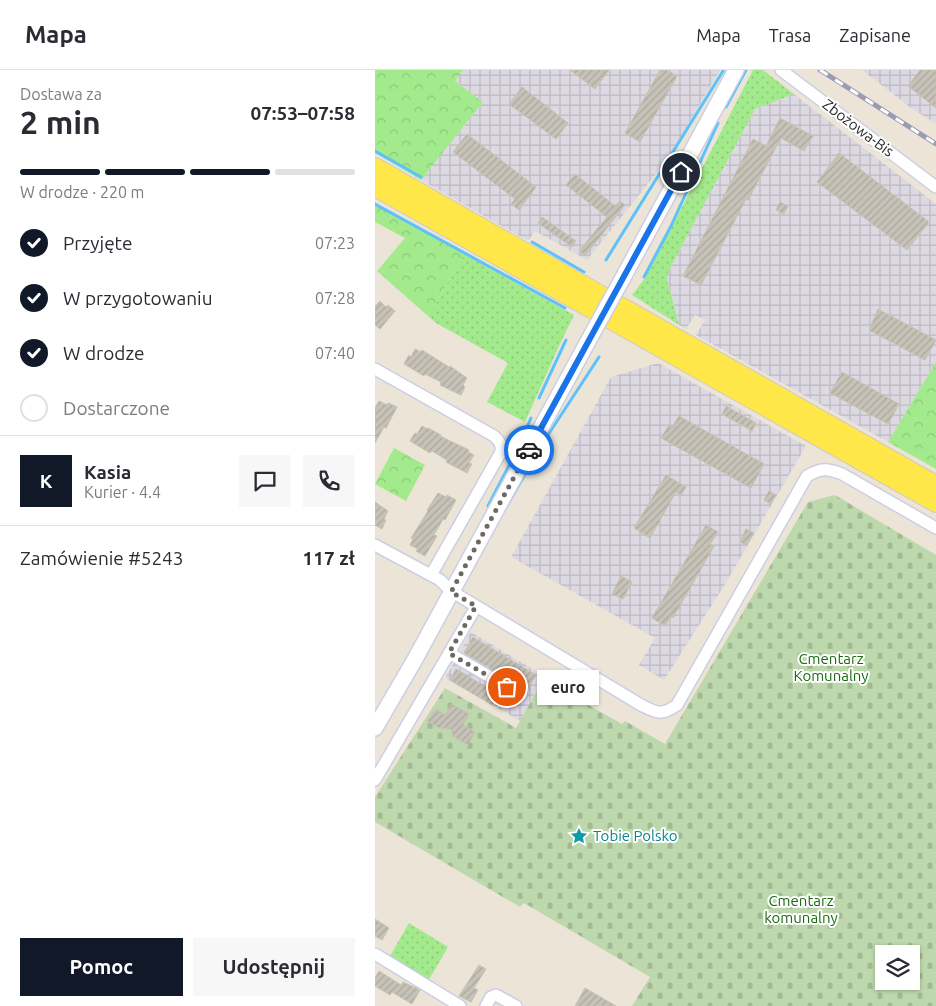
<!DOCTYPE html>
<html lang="pl">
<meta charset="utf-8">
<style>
body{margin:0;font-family:Ubuntu,sans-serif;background:#f7f7f7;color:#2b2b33;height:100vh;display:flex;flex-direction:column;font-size:19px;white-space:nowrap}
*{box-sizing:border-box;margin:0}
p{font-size:16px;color:#7c7c81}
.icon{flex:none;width:28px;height:28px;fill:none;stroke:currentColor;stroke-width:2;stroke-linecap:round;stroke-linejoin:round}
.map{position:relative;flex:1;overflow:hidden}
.details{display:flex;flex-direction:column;background:#fff;width:375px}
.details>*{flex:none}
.fabs{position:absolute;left:500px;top:875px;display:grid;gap:10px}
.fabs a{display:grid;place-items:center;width:45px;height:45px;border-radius:0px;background:#fff;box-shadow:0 1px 4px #0004;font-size:25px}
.pin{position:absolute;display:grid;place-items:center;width:42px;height:42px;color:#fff;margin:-21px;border:2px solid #fff;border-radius:50%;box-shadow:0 1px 5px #0007}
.courier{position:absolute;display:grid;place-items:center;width:50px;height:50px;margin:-25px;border:4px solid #1a73e8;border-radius:50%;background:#fff;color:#222;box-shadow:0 1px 6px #0007}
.bubble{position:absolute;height:35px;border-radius:0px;background:#fff;box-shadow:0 1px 4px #0004;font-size:16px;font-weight:700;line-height:35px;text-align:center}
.head em{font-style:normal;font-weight:700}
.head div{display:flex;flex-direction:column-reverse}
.head{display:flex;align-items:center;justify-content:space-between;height:85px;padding:0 20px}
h1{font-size:32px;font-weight:700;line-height:38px}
.bar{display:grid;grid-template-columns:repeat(4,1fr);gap:8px 5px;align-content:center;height:60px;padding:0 20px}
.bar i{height:6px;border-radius:4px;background:#e1e1e2}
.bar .current{background:#111827}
.bar p{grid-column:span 4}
.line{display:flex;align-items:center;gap:12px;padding:0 20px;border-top:1px solid #e1e1e2}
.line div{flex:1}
.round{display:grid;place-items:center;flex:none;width:52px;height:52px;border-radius:0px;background:#f7f7f7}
ol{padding:0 20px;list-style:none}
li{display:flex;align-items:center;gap:15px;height:55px}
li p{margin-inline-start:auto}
li .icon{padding:5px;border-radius:50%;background:#111827;color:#fff;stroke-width:4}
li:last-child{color:#7c7c81}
li i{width:28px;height:28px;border:2px solid #e1e1e2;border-radius:50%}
.cta{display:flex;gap:10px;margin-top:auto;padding:10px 20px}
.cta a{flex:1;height:58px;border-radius:0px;background:#111827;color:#fff;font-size:20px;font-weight:700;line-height:58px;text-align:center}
.cta a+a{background:#f7f7f7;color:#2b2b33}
header{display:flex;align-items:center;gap:30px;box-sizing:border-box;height:70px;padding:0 25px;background:#fff;border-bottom:1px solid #e1e1e2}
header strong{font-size:24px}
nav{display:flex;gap:28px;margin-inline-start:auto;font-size:18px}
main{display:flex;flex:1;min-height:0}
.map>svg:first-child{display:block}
.industrial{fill:url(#industrial-grid)}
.grass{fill:url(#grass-dots)}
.forest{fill:url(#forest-crowns)}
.cemetery{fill:url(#cemetery-stones);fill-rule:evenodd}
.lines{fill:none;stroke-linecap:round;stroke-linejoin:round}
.stream{stroke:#5dc1fc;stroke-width:3}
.building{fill:url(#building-hatch);stroke:#c7c2b1}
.street-casing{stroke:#cccee3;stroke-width:14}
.secondary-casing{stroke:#cccee3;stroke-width:18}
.primary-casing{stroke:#cbcbcb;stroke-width:20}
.street{stroke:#fff;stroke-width:11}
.secondary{stroke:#fff;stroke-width:15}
.primary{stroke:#ffe749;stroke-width:18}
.rail-casing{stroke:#9a9bb5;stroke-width:5}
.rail{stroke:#fff;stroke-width:3;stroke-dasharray:9;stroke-linecap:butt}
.secondary-bridge-casing{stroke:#cccee3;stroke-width:18;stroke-linecap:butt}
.secondary-bridge{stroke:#fff;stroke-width:15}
.done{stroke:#6d6a65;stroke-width:5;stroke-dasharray:0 9}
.route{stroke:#1a73e8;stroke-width:6}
.labels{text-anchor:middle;stroke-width:4;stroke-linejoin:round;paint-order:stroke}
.street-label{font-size:15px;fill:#282828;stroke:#fff}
.park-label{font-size:15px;fill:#1b6b11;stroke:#fff}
.culture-label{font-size:15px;fill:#0d838f;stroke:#fff;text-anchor:start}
</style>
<header>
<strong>Mapa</strong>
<nav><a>Mapa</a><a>Trasa</a><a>Zapisane</a></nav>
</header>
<main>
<section class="details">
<div class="head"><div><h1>2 min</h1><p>Dostawa za</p></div><em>07:53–07:58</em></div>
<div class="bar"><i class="current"></i><i class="current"></i><i class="current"></i><i></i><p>W drodze · 220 m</p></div>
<ol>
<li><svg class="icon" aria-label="check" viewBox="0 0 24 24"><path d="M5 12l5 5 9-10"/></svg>Przyjęte<p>07:23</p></li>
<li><svg class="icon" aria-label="check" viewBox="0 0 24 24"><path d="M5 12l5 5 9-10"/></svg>W przygotowaniu<p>07:28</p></li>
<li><svg class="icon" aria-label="check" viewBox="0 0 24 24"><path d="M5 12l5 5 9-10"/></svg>W drodze<p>07:40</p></li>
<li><i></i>Dostarczone</li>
</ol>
<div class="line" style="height:90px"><b class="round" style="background:#111827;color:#fff">K</b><div><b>Kasia</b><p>Kurier · 4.4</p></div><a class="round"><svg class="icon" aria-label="chat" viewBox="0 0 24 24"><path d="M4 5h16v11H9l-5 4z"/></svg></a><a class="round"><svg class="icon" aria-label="phone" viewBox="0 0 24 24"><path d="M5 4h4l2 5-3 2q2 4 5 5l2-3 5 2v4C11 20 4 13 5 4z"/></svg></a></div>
<div class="line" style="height:65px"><div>Zamówienie #5243</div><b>117 zł</b></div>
<div class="cta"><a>Pomoc</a><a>Udostępnij</a></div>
</section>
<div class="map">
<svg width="561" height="936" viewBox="0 0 561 936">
<defs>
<pattern id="industrial-grid" width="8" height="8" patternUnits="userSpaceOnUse" patternTransform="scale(1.25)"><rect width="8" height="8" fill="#ddd9e3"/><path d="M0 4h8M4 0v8" fill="none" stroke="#bebac3"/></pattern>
<pattern id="grass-dots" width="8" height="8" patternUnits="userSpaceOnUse" patternTransform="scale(1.25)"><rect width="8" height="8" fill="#a3ea8c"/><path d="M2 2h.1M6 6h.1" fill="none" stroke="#8cc979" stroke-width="1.8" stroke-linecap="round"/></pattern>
<pattern id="forest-crowns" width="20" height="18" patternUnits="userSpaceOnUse" patternTransform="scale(1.25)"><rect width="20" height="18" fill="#a3ea8c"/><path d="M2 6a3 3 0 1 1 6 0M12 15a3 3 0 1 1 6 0" fill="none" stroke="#8cc979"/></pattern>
<pattern id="cemetery-stones" width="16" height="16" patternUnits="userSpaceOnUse" patternTransform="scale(1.25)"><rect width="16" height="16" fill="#bdd8ac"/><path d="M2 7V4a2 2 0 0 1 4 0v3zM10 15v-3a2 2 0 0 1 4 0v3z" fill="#a2b994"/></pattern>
<pattern id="building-hatch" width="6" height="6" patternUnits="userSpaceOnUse" patternTransform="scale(1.25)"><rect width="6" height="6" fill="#c7c2b7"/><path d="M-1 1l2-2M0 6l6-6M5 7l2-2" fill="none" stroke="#aba79d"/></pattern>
</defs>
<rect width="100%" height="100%" fill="#ece5d7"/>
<path class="industrial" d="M88 0H345L293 89 212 190 160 161 153 171 46 110 108 32 80 11Z
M487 0H561V54L536 38Z
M419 24 561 134V292L513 372 321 265 330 250 320 245 311 259 304 255 292 209 294 200 380 39Z
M283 293 431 376 349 516 289 610 264 595 280 568 136 487 236 307Z
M96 562 169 606 145 651 70 608Z"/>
<path class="grass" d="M378 0H388L419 24 380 39 294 200 292 209 304 255 257 225 270 208Z
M89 184 199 245 185 274 150 352 112 332 133 293 61 253 53 246Z
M34 853 73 877 51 915 12 891Z"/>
<path class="forest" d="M0 0H88L80 11 108 32 46 110 0 83Z
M0 134 89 184 53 246 2 201 30 168 0 152Z
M561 292V399L513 372Z
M19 378 50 395 31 431 0 414Z"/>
<path class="cemetery" d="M460 425 561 485V936H257L275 907 149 833 145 837 0 752V727L70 618 141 658 171 604 205 625 203 629 247 654 250 651 290 674 433 432ZM509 884H536V911H509Z"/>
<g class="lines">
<path class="stream" d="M351 37 371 0
M0 81 46 107
M0 134 190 238
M157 172 209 202
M231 190 348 1
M269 207 296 156 343 53
M164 328 191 270
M133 434 171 368 224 287
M113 436 140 384 156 348"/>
</g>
<path class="building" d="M195 0H234L220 19Z
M285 0H291L302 6 265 72 250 63Z
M545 0H561V38L533 16Z
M147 17 193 53 181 69 134 34Z
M405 48 438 66 429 81 406 68 373 130 371 129 326 215 308 206 378 69 391 76Z
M92 64 161 117 144 140 136 134 140 129 78 82Z
M464 83 554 152 532 180 442 112Z
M200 104 240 136 245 131 250 135 210 186 204 181 232 147 191 115Z
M405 132 413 136 409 144 401 140Z
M167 147 201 171 197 177 163 153Z
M5 231 11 237 13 235 20 241 5 259 0 255V236Z
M503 239 561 270 550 290 494 260Z
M40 279 46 282 47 280 74 297 75 296 92 308 88 315 90 317 86 325 65 315 66 312 50 304 49 306 29 294 34 285 36 287Z
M467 302 524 334 513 354 455 323Z
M4 331 12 335 13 333 22 337 11 358 9 357 0 373V338Z
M351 336 381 353 377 361 347 344Z
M304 346 389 394 376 418 286 368 294 355 297 357Z
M47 356 52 359 53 358 66 365 65 366 94 380 93 382 99 385 94 393 97 394 92 403 71 392 72 390 57 381 55 383 35 371 40 363 42 364Z
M291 405 311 417 306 425 301 422 275 468 259 458Z
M394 421 401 425 396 434 389 430Z
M63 423 71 427 72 425 81 430 70 450 68 449 59 465 62 466 50 486 41 481 43 479 35 475 38 469 36 468 53 441 52 440Z
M0 432 13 441 9 449 11 450 7 459 0 455Z
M331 455 343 462 335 474 339 476 298 548 296 547 290 556 277 548Z
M371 459 379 463 371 476 365 471Z
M246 506 257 512 248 529 237 524Z
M98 567 161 605 152 620 89 583Z
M81 599 123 624 117 635 75 610Z
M77 634 94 644 88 655 100 662 93 675 78 666 75 657 66 659 52 651 61 639 70 645Z
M0 849 14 858 7 870 0 866Z
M104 895 111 899 99 918 103 920 96 932 84 926Z
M4 901 26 915 28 912 45 920 37 934 17 922 15 925 0 916V908Z
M210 918 241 936H200Z"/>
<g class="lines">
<g class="street-casing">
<path id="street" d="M406 0 561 117
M0 299 119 366C125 371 127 375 126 382L56 505
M0 475 65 510 76 521 266 635C282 643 286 646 302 635L432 406C446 398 452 398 467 404L561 458
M74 583 146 625
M0 710 101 537
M0 884 85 936
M111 936 116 927 121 925 141 936"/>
</g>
<g class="secondary-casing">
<path id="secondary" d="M250 204 361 0
M0 658 39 591 217 264"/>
</g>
<g class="primary-casing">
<path id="primary" d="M0 97 561 415
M0 117 561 433"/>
</g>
<use href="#street" class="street"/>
<use href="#secondary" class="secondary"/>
<use href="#primary" class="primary"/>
<g class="rail-casing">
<path id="rail" d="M445 0 561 74"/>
</g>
<use href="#rail" class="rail"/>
<g class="secondary-bridge-casing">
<path id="secondary-bridge" d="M217 264 250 204"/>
</g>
<use href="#secondary-bridge" class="secondary-bridge"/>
</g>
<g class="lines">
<path class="done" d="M132 617 74 583 101 536 76 522 154 380"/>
<path class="route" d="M154 380 306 102"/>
</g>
<defs>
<g id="sight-bare" transform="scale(1.35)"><path d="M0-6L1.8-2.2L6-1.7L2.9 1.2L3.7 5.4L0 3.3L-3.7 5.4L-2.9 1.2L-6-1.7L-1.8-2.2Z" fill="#0f9aa8" stroke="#fff" stroke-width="2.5" paint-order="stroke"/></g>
</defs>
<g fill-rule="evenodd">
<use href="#sight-bare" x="204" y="766"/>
</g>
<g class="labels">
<g class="street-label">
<text transform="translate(483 58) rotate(37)" y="5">Zbożowa-Bis</text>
</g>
<g class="park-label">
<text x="456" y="594">Cmentarz<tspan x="456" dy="17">Komunalny</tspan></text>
<text x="426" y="836">Cmentarz<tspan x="426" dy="17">komunalny</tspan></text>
</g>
<g class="culture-label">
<text x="218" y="771">Tobie Polsko</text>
</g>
</g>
</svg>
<div class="fabs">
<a><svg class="icon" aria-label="layers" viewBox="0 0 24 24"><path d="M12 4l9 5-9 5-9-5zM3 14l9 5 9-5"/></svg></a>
</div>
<div class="pin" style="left:132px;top:617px;background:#ea580c"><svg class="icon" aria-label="bag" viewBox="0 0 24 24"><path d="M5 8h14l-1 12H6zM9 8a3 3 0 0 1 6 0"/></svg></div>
<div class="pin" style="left:306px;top:102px;background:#1f2937"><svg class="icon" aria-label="home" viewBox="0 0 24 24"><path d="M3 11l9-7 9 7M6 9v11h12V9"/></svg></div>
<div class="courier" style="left:154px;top:380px"><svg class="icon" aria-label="car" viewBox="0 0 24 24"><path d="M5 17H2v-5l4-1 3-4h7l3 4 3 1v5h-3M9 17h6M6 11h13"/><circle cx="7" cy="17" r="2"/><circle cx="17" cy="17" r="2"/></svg></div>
<div class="bubble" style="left:162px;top:600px;width:62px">euro</div>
</div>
</main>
